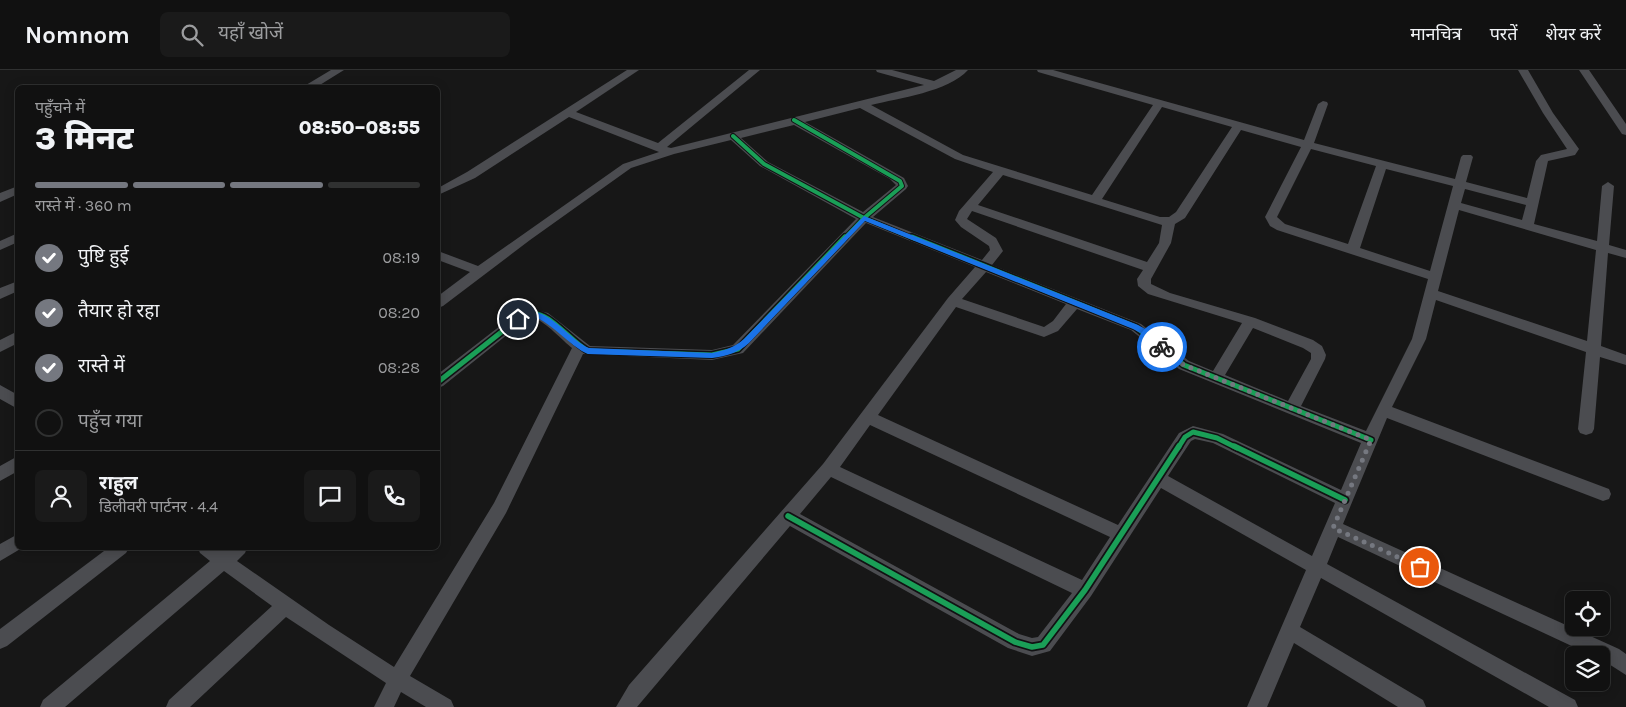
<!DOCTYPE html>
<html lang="hi">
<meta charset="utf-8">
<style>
body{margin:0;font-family:Karla,"Noto Sans Devanagari",sans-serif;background:#1a1a1a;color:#f1f3f6;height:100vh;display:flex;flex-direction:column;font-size:19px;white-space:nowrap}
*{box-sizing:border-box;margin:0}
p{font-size:16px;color:#9c9d9f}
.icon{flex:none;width:28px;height:28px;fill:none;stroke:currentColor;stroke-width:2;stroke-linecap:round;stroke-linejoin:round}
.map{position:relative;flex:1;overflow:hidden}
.details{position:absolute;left:15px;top:15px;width:425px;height:465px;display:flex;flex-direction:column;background:#111;border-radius:8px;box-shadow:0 2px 12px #0003,0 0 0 1px #303131}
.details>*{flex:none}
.tools{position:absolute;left:1565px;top:521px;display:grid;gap:10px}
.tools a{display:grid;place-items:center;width:45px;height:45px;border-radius:8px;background:#111;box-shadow:0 2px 12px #0003,0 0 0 1px #303131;font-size:25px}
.pin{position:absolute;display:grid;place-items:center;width:42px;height:42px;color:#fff;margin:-21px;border:2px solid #fff;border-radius:50%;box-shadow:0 1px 5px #0007}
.courier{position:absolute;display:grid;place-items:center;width:50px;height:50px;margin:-25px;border:4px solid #1a73e8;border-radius:50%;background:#fff;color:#222;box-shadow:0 1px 6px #0007}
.overview em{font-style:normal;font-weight:800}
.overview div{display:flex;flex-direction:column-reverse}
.overview{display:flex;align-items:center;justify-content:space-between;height:85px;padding:0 20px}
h1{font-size:32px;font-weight:800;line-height:38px}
.bar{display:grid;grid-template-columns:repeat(4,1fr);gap:8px 5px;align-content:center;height:60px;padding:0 20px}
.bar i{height:6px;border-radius:4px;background:#303131}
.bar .selected{background:#757880}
.bar p{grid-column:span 4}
.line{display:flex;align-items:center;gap:12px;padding:0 20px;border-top:1px solid #303131}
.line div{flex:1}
.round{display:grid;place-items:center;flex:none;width:52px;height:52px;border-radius:8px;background:#1a1a1a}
ol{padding:0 20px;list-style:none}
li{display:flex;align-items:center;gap:15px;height:55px}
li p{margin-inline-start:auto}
li .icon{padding:5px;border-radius:50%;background:#757880;color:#fff;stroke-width:4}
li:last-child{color:#9c9d9f}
li i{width:28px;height:28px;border:2px solid #303131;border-radius:50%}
header{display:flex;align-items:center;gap:30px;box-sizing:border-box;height:70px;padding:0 25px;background:#111;border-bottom:1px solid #303131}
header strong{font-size:24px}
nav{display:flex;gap:28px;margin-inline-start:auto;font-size:18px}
.search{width:350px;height:45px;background:#1a1a1a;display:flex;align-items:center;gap:12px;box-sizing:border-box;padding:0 18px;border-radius:8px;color:#9c9d9f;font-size:19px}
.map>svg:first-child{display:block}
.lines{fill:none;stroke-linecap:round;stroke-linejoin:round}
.street{fill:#4b4c50;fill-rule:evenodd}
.cycleway-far2-casing{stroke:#111113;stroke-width:6}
.cycleway-far1-casing{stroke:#111113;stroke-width:8}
.cycleway-casing{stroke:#111113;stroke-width:9}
.cycleway-far2{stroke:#1a9f57;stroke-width:4}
.cycleway-far1{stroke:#1a9f57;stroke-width:5}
.cycleway{stroke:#1a9f57;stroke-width:5.5}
.route{fill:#1a73e8}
.done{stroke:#757880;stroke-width:5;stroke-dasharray:0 9}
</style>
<header>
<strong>Nomnom</strong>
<div class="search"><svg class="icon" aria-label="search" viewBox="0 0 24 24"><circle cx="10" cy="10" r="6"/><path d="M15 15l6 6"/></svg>यहाँ खोजें</div>
<nav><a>मानचित्र</a><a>परतें</a><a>शेयर करें</a></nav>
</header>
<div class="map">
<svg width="1626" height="637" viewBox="0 0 1626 637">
<rect width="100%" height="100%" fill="#171717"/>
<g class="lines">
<path class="street" d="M331 0H344L315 18H301Z
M627 0H639L576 42 658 73 749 0H760L667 77 671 78 924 15 877 2 876 0H892L934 11 956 0H968C948 22 899 28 871 35L963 85 1092 125 1153 35 1038 2 1037 0H1053L1304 70 1318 34 1323 31 1327 32 1328 34 1314 73 1455 109 1461 87 1463 85H1471L1473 87 1466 112 1527 128 1536 91 1541 85 1567 79 1543 43 1518 0H1528L1553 43 1579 79 1575 85 1548 91 1534 154 1597 171 1602 116 1608 112 1614 116 1609 175 1626 180V188L1608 183 1601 276 1626 285V295L1600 287 1594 359 1592 363 1586 365 1580 363 1578 359 1586 282 1436 230 1426 269 1392 337 1609 419 1611 424 1609 429 1603 431 1387 348 1343 454 1619 579 1626 584V605L1601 589V585H1591L1338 467 1327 494 1575 630 1578 637H1549L1321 508 1300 557 1423 630 1426 637H1398L1294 573 1267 637H1247L1306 500 1161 418 1091 526 1050 581 1032 586 1008 578 790 456 637 637H616L629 615 823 394 948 228 975 197 866 153 743 283 712 290 583 284 506 443 410 606 451 630 454 637H426L401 622 394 637H374L386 613 286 547 190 637H166L169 630 272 536 224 501 65 637H40L43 630 210 491 200 483 198 478H219L223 481 227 478H247L245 483 237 491 329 555 394 597 494 433 572 278C563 271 545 251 535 249 531 248 526 251 523 252L443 316 438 318V304L513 246 532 239 548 243 590 276 712 280 733 275 856 149 760 96 731 70 674 84 631 98 530 170 443 236 438 238V226L470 202 438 190V181L478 196 623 94 659 82 569 47 475 108 438 125V118L467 102ZM1162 37 1232 57 1176 142 1169 147H1160L1102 129ZM860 38 955 89 993 102 959 141 955 150 961 157 989 176 990 180 982 190 873 147 906 119 908 116 904 108 805 52ZM794 55 890 109 896 115 863 142 768 92 741 68ZM1241 60 1301 77 1265 147 1270 156 1277 160 1428 209 1412 269 1366 361 1301 336 1325 289 1326 285 1322 276 1313 270 1255 248 1170 223 1151 214V209L1171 173 1175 154 1185 148ZM1311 79 1376 96 1348 174 1285 154 1277 147ZM1386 99 1453 116 1430 201 1360 178ZM1003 105 1162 155 1159 173 1147 192 978 135ZM1465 119 1526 135 1522 150 1461 133ZM1459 140 1596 180 1587 271 1438 221ZM972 141 1143 200 1137 209 1138 216 1148 224 1242 253 1213 301 1189 291 1141 254 992 195 1003 181 996 168 967 149ZM986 202 1066 234 1053 251 1044 257 962 229ZM956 237 1044 267 1058 261 1077 239 1131 260 1179 299 1361 373 1341 420 1223 364 1193 356 1179 363 1118 455 878 345ZM1253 258 1303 278 1311 283V289L1288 331 1225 305ZM870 355 1110 467 1082 510 840 397ZM1195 369 1213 373 1335 433 1312 486 1168 406 1191 371ZM831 407 1072 523 1038 567 1032 568 1019 564 800 444Z
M1579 0H1589L1626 54V65L1622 64Z
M18 116V124L0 132V123Z
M18 163V172L0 180V171Z
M18 211V221L0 229V218Z
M18 261V273L0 282V270Z
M0 315 18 325V339L0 329Z
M18 386V401L0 411V396Z
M18 464V478H22L0 491V474Z
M108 478H129L126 483 7 576 0 579V559Z"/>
<g class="cycleway-far2-casing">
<path id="cycleway-far2" d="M794 50 900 111 902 116 864 148 844 169
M733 66 764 94 864 148 915 169"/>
</g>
<g class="cycleway-far1-casing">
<path id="cycleway-far1" d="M912 167 1136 257 1184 295 1371 370
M438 312 518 249C524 246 530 243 537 244 554 248 572 272 588 281L712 285 738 279 845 167
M1178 378 1185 367 1193 362 1217 368 1237 378"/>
</g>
<g class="cycleway-casing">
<path id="cycleway" d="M1234 376 1345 430
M788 446 1015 572 1032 577 1043 575 1085 520 1179 376"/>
</g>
<use href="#cycleway-far2" class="cycleway-far2"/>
<use href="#cycleway-far1" class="cycleway-far1"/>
<use href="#cycleway" class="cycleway"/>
</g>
<path class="route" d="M864 146 1138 255 1151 262 1166 277 1165 279H1159L1146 266 1133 259 865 151 749 273C738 283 727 286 712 288L588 284C571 278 544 244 529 247 525 248 521 250 518 251L514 249C541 224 566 269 589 278L712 283C725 280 734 278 744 269Z"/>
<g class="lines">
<path class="done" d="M1162 277 1173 288 1184 295 1371 370 1333 458 1420 497"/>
</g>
</svg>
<div class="tools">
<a><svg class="icon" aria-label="locate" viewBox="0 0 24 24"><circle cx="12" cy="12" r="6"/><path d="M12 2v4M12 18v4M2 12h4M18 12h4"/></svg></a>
<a><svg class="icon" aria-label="layers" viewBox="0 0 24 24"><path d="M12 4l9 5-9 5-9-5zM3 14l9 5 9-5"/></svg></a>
</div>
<div class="pin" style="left:1420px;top:497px;background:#ea580c"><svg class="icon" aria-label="bag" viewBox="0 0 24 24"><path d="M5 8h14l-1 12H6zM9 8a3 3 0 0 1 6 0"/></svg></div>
<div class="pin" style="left:518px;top:249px;background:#1f2937"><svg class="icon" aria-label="home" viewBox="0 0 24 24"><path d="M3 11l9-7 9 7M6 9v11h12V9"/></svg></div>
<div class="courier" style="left:1162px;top:277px"><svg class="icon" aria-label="bike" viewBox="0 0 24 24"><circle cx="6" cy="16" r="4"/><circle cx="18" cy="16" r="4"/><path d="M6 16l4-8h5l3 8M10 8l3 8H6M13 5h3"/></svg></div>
<section class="details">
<div class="overview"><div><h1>3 मिनट</h1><p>पहुँचने में</p></div><em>08:50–08:55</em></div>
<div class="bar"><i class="selected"></i><i class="selected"></i><i class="selected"></i><i></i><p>रास्ते में · 360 m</p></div>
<ol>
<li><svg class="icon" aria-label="check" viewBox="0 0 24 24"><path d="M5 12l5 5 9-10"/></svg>पुष्टि हुई<p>08:19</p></li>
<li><svg class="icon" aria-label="check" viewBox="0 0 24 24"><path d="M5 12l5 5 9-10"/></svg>तैयार हो रहा<p>08:20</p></li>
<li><svg class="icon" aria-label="check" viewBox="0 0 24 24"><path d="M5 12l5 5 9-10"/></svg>रास्ते में<p>08:28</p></li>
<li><i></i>पहुँच गया</li>
</ol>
<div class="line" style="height:90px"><a class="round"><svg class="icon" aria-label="person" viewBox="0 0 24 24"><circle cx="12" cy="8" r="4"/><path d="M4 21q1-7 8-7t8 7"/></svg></a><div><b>राहुल</b><p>डिलीवरी पार्टनर · 4.4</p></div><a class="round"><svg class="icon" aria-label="chat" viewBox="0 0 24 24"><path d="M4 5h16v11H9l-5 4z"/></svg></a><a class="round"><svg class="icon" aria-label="phone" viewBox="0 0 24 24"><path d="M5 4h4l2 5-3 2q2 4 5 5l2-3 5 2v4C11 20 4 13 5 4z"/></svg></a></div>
</section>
</div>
